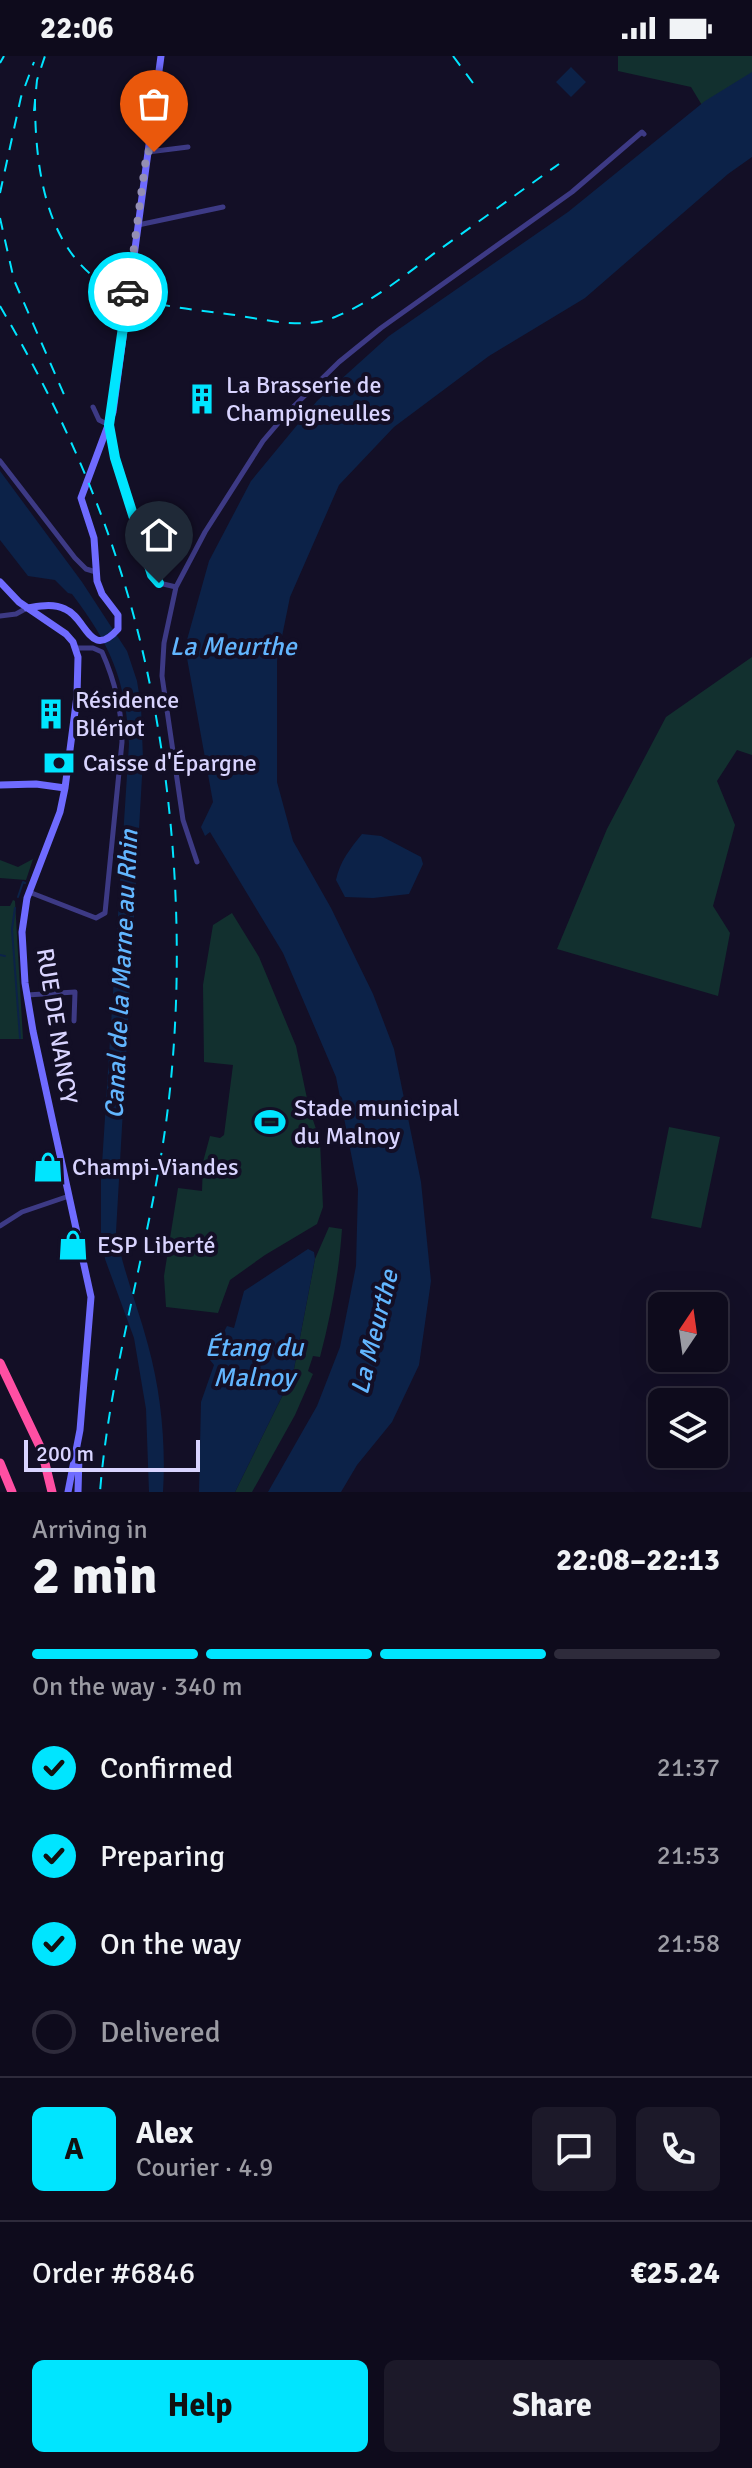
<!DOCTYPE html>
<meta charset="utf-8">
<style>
body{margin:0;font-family:Signika,sans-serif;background:#1c1929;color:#f1f3f6;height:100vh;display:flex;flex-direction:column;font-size:30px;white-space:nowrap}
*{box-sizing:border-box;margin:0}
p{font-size:26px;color:#9b9ba3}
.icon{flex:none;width:44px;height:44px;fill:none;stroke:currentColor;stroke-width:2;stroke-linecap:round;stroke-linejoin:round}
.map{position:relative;height:1436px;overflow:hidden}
.drawer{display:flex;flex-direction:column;background:#0e0b1c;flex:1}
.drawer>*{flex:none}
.needle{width:52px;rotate:13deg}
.tools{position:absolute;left:648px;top:1236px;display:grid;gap:16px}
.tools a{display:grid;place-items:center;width:80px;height:80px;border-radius:12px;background:#0e0b1c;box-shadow:0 8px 32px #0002,0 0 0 2px #2e2b3b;font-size:40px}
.scale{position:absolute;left:24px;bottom:20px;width:176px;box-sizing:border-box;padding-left:8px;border:4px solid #d9d4ff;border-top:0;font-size:22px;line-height:28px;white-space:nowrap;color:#d9d4ff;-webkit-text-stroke:6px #130f26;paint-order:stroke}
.pin{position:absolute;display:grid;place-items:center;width:68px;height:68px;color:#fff;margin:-82px -34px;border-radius:50% 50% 50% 0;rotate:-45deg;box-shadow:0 0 8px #0007}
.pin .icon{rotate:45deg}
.courier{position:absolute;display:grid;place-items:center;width:80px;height:80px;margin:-40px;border:6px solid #00e5ff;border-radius:50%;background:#fff;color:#222;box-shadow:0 2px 10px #0007}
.summary em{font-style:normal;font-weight:700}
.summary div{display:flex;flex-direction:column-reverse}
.summary{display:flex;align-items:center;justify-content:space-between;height:136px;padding:0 32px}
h1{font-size:52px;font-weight:700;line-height:60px}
.bar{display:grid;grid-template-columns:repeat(4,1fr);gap:12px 8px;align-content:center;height:96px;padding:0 32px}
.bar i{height:10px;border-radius:6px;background:#2e2b3b}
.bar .current{background:#00e5ff}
.bar p{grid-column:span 4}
.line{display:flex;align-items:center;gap:20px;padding:0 32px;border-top:2px solid #2e2b3b}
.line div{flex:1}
.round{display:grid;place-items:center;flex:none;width:84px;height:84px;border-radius:12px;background:#1c1929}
ol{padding:0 32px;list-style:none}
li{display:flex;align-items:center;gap:24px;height:88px}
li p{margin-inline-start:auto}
li .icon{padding:8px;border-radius:50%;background:#00e5ff;color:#111;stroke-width:4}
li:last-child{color:#9b9ba3}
li i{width:44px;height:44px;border:4px solid #2e2b3b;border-radius:50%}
.primary-button{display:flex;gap:16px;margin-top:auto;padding:16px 32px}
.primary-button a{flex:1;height:92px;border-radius:12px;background:#00e5ff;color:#111;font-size:32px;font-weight:700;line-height:92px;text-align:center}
.primary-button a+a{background:#1c1929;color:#f1f3f6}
.status{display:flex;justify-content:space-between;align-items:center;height:56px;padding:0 40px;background:#0e0b1c;direction:ltr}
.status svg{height:22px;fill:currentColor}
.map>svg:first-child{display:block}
.green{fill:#12302f}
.water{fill:#0c2248}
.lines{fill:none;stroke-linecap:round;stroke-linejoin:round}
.stream{stroke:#0c2248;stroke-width:2}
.street{stroke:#3d3a85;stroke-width:5}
.secondary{stroke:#6f6bff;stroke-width:7}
.highway{stroke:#ff4fa3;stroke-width:9}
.rail{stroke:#00e5ff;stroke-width:2;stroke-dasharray:12 10;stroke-linecap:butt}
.done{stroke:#948fb3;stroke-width:8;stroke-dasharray:0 14.4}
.route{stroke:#00e5ff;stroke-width:10}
.labels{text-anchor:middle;stroke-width:8;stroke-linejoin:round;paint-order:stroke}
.poi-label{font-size:24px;fill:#d9d4ff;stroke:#130f26;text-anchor:start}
.street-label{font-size:24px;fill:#d9d4ff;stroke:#130f26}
.water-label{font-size:26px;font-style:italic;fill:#62b6ff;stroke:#130f26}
</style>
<div class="status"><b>22:06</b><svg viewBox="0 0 49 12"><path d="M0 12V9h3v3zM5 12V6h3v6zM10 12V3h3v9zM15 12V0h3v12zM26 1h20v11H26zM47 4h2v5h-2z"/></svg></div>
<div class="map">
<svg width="752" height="1436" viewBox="0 0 752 1436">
<rect width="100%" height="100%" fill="#130f26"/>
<path class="green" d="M618 0H752V61L720 79 691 31 618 15Z
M752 601V699L737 694 717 725 735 769 713 850 730 877 718 940 557 893 607 773 666 661Z
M33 803 26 824 0 822V804L18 811Z
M13 844 15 845 23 983H0V850H10Z
M232 857 259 901 296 990 309 1052 320 1085 323 1151 317 1168 265 1199 230 1224 218 1257 166 1251 164 1220 178 1132 202 1135 203 1106 210 1080 220 1082 224 1079 233 1009 204 1006 203 929 213 869Z
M669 1071 720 1081 701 1172 651 1162Z
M329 1171 342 1173C339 1217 331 1259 320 1301L313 1300 308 1315 313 1318 295 1359 252 1436H235L293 1318 315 1203Z"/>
<path class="water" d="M571 11 586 26 571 41 556 26Z
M752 16V101L728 118 585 242 489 300 394 371 339 429 290 541 277 605V726L293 785 331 852 373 938 394 993 421 1126 431 1225 419 1309 392 1366 357 1409 341 1436H268L317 1350 340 1291 356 1210 358 1133 336 1021 283 897 210 776 205 780 201 771 213 746 185 591 209 505 251 425 317 345 389 280 568 156 705 45Z
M0 415 82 526 127 595 137 625 141 650 143 703 116 1176C123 1215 138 1251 148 1289 161 1336 166 1388 163 1436H149L146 1353 134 1282 105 1203 101 1178V1124L129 688C126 624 110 588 72 538L68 537 55 524 28 520 0 484Z
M362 778 381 780 421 801 423 808 409 838 373 842 345 841 336 824C340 805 350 793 362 778Z
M308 1193 314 1196 315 1203 293 1318 235 1436H199L201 1346 214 1309 210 1304 212 1299 227 1270 234 1272 244 1235Z"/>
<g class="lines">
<path class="stream" d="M18 841 23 826 25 827
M15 852 12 873 20 982
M0 899 5 900"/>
<path class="street" d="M148 96 188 91
M138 169 223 151
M93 351 99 364 109 369 115 402 152 519 159 527 176 531
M0 405 75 502 86 513 96 516
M0 560 16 558 27 552
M197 806 183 764 162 620 164 587 176 531 205 476 263 385 286 358 339 306 381 272 572 136 642 76 644 78
M29 836 96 862 105 857 122 686C122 655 115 625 102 596L93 592H76
M27 939 75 936 74 965
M0 1170 22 1156 69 1140"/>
<path class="secondary" d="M0 526 19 546 66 578 73 586 78 601 77 640 65 732 60 756 27 842 22 876 25 927 33 975 91 1241 80 1374 68 1436
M27 552C40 550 53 547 65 553 86 561 90 605 118 573V559L102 538 97 525 94 482 81 442 113 356 161 0
M0 729 36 728 65 732
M78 1436 79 1400"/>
<path class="highway" d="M0 1307 42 1395 52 1436
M0 1407 12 1436"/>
<path class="rail" d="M453 0 473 27
M0 7 4 0
M35 43C35 111 45 200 115 234 150 250 189 253 227 258 261 262 302 275 335 261 372 246 404 220 436 196 477 167 518 137 559 108
M34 55 37 24 45 0
M0 137 21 41 34 6
M0 162 14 224 66 343
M0 250C48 332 89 417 118 507 174 678 190 888 166 1067 149 1191 110 1311 100 1436"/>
</g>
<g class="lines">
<path class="done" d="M128 236 147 95 154 96"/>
<path class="route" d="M128 236 109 369 115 402 152 519 159 527"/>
</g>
<defs>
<g id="building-bare" transform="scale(2.4)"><path d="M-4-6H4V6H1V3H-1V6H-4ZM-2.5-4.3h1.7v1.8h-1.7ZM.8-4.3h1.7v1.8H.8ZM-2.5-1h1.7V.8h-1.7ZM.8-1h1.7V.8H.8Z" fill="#00e5ff" stroke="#130f26" stroke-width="2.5" paint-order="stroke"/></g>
<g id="bank-bare" transform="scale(2.4)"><path d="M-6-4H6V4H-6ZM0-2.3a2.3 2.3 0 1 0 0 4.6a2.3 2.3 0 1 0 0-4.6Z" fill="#00e5ff" stroke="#130f26" stroke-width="2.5" paint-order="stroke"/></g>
<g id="stadium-bare" transform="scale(2.4)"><path d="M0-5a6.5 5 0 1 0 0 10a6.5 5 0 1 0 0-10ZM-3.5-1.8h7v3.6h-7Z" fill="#00e5ff" stroke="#130f26" stroke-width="2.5" paint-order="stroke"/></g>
<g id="shop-bare" transform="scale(2.4)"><path d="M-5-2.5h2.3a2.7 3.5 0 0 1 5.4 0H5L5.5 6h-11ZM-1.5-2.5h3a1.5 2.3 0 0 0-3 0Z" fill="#00e5ff" stroke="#130f26" stroke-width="2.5" paint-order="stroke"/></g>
</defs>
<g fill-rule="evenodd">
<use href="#building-bare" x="202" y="343"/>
<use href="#building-bare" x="51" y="658"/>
<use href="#bank-bare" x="59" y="707"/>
<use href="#stadium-bare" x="270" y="1066"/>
<use href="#shop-bare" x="48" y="1111"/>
<use href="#shop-bare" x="73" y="1189"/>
</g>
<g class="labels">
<g class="poi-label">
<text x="226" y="337">La Brasserie de<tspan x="226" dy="28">Champigneulles</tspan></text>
<text x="75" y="652">Résidence<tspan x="75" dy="28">Blériot</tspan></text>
<text x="83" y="715">Caisse d'Épargne</text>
<text x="294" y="1060">Stade municipal<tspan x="294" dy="28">du Malnoy</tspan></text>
<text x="72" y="1119">Champi-Viandes</text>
<text x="97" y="1197">ESP Liberté</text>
</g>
<g class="street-label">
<text transform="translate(57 970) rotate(81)" y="8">RUE DE NANCY</text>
</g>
<g class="water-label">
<text x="233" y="599">La Meurthe</text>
<text transform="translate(121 918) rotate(-87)" y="9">Canal de la Marne au Rhin</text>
<text transform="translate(374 1276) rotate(-76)" y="9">La Meurthe</text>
<text x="254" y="1300">Étang du<tspan x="254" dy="30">Malnoy</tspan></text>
</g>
</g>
</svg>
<div class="tools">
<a><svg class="needle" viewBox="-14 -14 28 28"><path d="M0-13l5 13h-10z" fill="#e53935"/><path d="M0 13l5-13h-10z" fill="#9b9ba3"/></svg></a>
<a><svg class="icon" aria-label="layers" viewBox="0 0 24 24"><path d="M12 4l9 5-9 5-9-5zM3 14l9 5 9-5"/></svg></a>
</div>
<div class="scale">200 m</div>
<div class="pin" style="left:154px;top:96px;background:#ea580c"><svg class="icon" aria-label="bag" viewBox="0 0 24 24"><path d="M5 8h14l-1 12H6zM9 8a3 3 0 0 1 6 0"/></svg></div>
<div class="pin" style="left:159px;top:527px;background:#1f2937"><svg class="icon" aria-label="home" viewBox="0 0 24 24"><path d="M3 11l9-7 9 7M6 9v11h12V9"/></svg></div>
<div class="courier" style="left:128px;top:236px"><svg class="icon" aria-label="car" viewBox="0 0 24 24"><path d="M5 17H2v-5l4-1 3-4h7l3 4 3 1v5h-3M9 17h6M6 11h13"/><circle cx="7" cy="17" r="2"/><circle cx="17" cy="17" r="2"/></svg></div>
</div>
<section class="drawer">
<div class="summary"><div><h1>2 min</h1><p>Arriving in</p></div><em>22:08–22:13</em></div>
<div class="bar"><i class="current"></i><i class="current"></i><i class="current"></i><i></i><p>On the way · 340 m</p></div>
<ol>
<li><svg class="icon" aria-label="check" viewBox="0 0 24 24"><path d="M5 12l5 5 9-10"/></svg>Confirmed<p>21:37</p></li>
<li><svg class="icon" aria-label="check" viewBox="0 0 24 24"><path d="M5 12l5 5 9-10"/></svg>Preparing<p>21:53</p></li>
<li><svg class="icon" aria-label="check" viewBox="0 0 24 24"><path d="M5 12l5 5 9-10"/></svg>On the way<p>21:58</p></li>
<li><i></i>Delivered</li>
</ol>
<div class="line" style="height:144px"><b class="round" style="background:#00e5ff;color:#111">A</b><div><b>Alex</b><p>Courier · 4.9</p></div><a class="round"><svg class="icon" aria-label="chat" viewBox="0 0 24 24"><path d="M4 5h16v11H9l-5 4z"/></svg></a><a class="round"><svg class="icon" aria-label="phone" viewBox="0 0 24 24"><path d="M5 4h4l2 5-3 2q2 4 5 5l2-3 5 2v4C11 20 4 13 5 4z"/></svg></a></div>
<div class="line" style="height:104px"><div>Order #6846</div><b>€25.24</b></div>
<div class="primary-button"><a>Help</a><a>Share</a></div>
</section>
